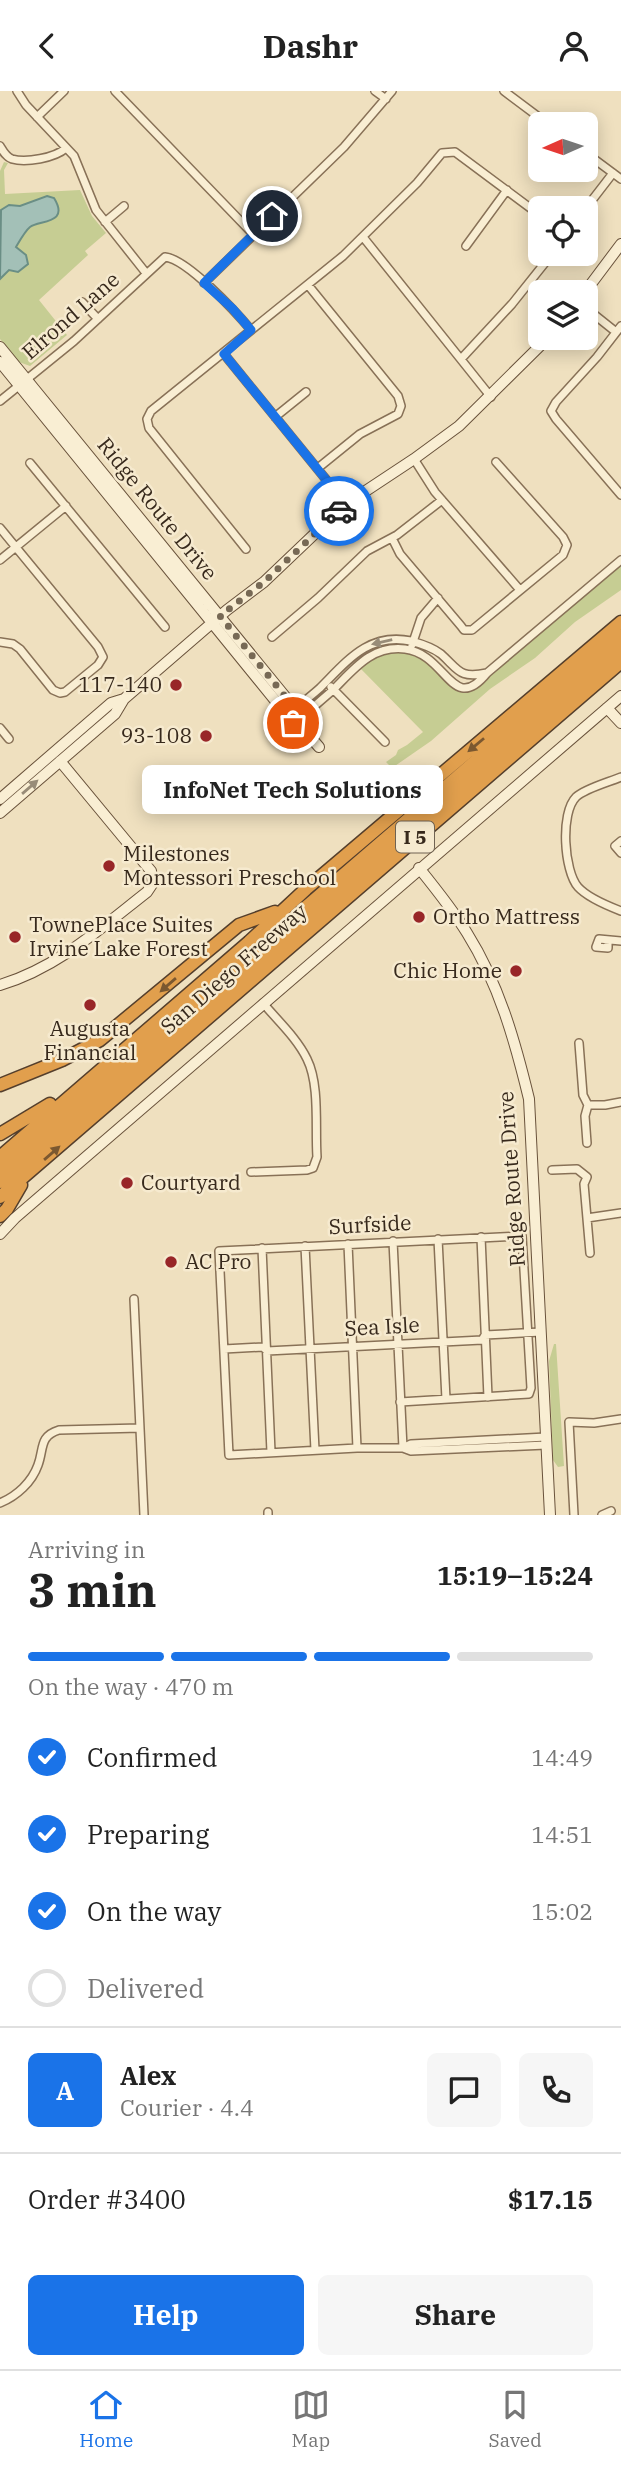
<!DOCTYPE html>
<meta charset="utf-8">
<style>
body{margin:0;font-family:"IBM Plex Serif",serif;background:#f6f6f6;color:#222;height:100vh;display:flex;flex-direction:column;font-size:26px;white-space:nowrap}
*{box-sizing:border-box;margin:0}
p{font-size:23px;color:#767676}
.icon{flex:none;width:38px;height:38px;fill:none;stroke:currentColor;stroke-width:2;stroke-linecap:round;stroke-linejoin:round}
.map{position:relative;height:1424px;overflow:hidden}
.side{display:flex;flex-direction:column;background:#fff;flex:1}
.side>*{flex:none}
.needle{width:46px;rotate:267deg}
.fabs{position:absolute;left:528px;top:21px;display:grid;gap:14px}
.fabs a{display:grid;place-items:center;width:70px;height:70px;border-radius:10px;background:#fff;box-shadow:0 4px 18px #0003;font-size:35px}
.pin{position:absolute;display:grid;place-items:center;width:60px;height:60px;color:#fff;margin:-30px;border:4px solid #fff;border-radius:50%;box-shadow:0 2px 7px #0007}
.courier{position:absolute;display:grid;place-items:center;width:70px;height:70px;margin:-35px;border:5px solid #1a73e8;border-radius:50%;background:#fff;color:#222;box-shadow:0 2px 9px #0007}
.bubble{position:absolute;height:49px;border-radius:10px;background:#fff;box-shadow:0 4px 18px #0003;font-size:23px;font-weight:800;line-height:49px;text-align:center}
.summary em{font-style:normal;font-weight:800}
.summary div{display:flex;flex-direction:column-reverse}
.summary{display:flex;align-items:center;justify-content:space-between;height:119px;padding:0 28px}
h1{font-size:46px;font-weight:800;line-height:52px}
.bar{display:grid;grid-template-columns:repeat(4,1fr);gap:10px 7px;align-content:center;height:84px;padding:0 28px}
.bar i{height:9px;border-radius:5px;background:#e0e0e0}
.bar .selected{background:#1a73e8}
.bar p{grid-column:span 4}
.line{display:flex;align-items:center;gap:18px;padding:0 28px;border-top:2px solid #e0e0e0}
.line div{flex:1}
.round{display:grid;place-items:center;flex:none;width:74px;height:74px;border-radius:10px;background:#f6f6f6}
ol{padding:0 28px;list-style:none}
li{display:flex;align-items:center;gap:21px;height:77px}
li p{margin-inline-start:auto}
li .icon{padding:7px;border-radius:50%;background:#1a73e8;color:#fff;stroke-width:4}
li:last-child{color:#767676}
li i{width:38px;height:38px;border:4px solid #e0e0e0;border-radius:50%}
.button{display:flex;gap:14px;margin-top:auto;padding:14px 28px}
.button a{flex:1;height:80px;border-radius:10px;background:#1a73e8;color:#fff;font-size:28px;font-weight:800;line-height:80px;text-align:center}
.button a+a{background:#f6f6f6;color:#222}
header{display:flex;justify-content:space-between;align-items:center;height:91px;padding:0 28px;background:#fff;font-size:32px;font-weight:800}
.tabs{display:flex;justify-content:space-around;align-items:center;height:98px;border-top:2px solid #e0e0e0;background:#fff;font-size:19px;color:#767676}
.tabs a{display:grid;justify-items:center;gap:4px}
.tabs .selected{color:#1a73e8}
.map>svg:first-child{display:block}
.green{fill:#c6cd93}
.water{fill:#a3c0b7;stroke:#6a8e85;stroke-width:2}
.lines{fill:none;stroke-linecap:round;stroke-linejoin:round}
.street-casing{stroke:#887157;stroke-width:10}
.secondary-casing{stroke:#69523b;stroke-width:12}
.highway-casing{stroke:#553f2c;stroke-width:15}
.street{stroke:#f9eed3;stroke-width:7}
.secondary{stroke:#f9eed3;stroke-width:10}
.highway{stroke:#e19f4d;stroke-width:12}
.oneway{fill:#988c78}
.oneway2{fill:#7b5830}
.done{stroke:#776955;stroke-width:7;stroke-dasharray:0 12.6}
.route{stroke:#1a73e8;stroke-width:9}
.poi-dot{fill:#982628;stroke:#f6eacf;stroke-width:2.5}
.labels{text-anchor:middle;stroke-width:5;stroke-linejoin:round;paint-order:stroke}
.shield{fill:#f6eacf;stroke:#706352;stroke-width:2}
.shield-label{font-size:19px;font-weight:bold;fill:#37291c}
.street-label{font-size:21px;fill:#37291c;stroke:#f6eacf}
.poi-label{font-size:21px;fill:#37291c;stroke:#f6eacf;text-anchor:start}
</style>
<header><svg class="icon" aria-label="back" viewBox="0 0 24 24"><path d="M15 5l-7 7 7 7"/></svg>Dashr<svg class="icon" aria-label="person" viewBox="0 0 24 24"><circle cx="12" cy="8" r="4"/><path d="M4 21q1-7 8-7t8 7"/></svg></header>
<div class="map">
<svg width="621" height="1424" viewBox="0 0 621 1424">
<rect width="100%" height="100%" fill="#efe0bf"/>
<path class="green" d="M4 71 8 72 4 79 5 103 80 99 92 125 106 142 85 160 88 164 39 209 67 244 30 275 19 271 0 248V80Z
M621 474V499L575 531 535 567 490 598 431 650 392 677 386 671 396 664 398 659 407 654 423 641 359 576 380 564 395 561 408 562 433 574 455 597 462 601 472 599Z
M554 1253H556L564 1375 558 1376 553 1369 549 1270Z"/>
<path class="water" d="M47 105 54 107C70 133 40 129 30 136 25 140 19 151 16 156L26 164 28 173 18 181 9 179 0 188 1 119 9 114 20 115Z"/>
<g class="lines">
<g class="street-casing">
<path id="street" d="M17 0 26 14 74 65 96 119 146 182
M115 0 253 143
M375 0 386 8
M504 0 548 33
M37 26 64 0
M0 55C3 60 6 66 12 68 26 72 55 67 66 57
M586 62 621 88
M586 117 613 82
M105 131 124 115
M363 146 491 306
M466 155 507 99
M204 192 344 56 392 0
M308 194 398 305 401 315 398 323 360 343 318 377
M82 211 98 228
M586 217 616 241
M621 235 597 266 556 311 551 320 556 328 621 404
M224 263 346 413
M461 268 512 213 552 163
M0 310 74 250 165 166C187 168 236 221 251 239
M275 326 306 301
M414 368 435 401 520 499
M30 372 165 536
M0 437 98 556 103 566 98 574 65 601 60 602 53 599 20 558 13 553 0 551
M392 447 400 463 461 535 464 539H472L563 464 567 454 563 446 496 371
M246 458 149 337 147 328 151 320 343 165 417 92 442 62 455 61 541 125
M0 469 66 415
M272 546 318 507 367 460 397 444 442 409
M412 554 421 527 438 507
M331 596 385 651
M291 621C301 613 311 605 320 597 347 570 369 541 411 550 422 553 432 556 441 563 459 579 459 588 487 582
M299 627C311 618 322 609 333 599 354 578 372 554 405 558 447 563 452 625 487 582L621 469
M0 637 9 648
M621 686C609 691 584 698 576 706 560 722 564 780 578 796 587 806 608 815 621 820
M621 750 615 755 621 762
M608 849V857L596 856 599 848 621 850
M579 952 583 1004 588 1014 585 1025 587 1052
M588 1014H605L621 1011
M552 1079 577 1078 587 1086 584 1093 590 1162
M251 1081 307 1079 313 1077 317 1066C315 1036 320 994 307 968 297 947 277 929 263 912
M587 1127 621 1122
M481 1146 488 1306
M438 1148 446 1308
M393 1150 403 1357
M348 1153 357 1357
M305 1155 315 1359
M262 1157 271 1361
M134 1208 144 1424
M224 1258 263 1256 267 1260 482 1249 485 1244 541 1241
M400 1311 529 1303 531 1297 522 1145 219 1160 229 1364 357 1357H403L411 1353 546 1346
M403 1357 411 1360 546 1354
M0 1412C17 1405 32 1391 38 1374 44 1358 39 1345 59 1339L140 1337
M268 1421V1424
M574 1424 569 1331 594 1332 621 1328
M602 1424 611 1420"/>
</g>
<g class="secondary-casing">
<path id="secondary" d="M585 201 621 153
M0 256 301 625 312 640 313 649
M0 271 287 624 306 646 313 649 319 656
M607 617 621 632
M0 708 111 612 124 608
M0 722 115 623 124 608 227 519 264 491 346 413 414 368 459 335 548 247
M419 777C436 798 453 819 467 842 499 893 515 950 529 1008L550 1424
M0 894C57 877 101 837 147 801L153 792 151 780 60 670
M0 1143 15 1127 621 605"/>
</g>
<g class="highway-casing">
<path id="highway" d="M0 994 62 969 100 949 239 834 275 821
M0 1043 50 1013
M0 1066 249 851 306 798 621 531
M0 1079 621 545
M0 1091 621 559
M0 1106 621 571
M0 1125 7 1118 21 1094"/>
</g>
<use href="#street" class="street"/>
<use href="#secondary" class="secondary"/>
<use href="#highway" class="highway"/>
</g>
<defs><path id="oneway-solid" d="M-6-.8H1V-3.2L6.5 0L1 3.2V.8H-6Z" transform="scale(1.75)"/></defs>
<g class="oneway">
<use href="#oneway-solid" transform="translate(382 551) rotate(167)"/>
<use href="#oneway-solid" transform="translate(30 696) rotate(-41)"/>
</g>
<g class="oneway2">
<use href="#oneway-solid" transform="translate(476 654) rotate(140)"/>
<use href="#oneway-solid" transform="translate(168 894) rotate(139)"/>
<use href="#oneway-solid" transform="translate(52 1062) rotate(-41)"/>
</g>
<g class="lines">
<path class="done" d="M293 632 301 625 220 525 264 491 339 420"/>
<path class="route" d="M272 125 204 192 232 217 251 239 224 263 346 413 339 420"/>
</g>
<g class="poi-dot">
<circle cx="176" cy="594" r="7"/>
<circle cx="206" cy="645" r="7"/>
<circle cx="109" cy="775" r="7"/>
<circle cx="419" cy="826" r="7"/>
<circle cx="15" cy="846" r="7"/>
<circle cx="516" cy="880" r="7"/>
<circle cx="90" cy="914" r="7"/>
<circle cx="127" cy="1092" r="7"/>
<circle cx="171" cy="1171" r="7"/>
</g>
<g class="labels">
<rect class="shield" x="396" y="730.5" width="38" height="31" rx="5"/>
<g class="shield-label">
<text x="415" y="753">I 5</text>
</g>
<g class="street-label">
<text transform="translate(71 225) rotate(-41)" y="7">Elrond Lane</text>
<text transform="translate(157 418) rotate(51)" y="7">Ridge Route Drive</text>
<text transform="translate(234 878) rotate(-41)" y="7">San Diego Freeway</text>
<text transform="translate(512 1088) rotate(-94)" y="7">Ridge Route Drive</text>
<text transform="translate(370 1134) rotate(-3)" y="7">Surfside</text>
<text transform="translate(382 1236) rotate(-3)" y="7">Sea Isle</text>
</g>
<g class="poi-label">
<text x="162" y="601" text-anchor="end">117-140</text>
<text x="192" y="652" text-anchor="end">93-108</text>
<text x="123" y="770">Milestones<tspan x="123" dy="24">Montessori Preschool</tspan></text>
<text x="433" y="833">Ortho Mattress</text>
<text x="29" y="841">TownePlace Suites<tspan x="29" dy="24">Irvine Lake Forest</tspan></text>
<text x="502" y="887" text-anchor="end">Chic Home</text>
<text x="90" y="945" text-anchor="middle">Augusta<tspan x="90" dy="24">Financial</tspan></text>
<text x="141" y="1099">Courtyard</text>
<text x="185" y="1178">AC Pro</text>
</g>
</g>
</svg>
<div class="fabs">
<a><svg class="needle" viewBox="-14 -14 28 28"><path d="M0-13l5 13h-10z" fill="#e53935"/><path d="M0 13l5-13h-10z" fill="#767676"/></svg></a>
<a><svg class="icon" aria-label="locate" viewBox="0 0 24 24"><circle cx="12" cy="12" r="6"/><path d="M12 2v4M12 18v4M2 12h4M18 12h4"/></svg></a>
<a><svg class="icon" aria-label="layers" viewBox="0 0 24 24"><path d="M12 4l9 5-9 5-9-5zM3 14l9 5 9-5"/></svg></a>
</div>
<div class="pin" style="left:293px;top:632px;background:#ea580c"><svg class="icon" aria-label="bag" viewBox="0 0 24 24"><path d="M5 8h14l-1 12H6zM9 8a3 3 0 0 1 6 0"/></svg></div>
<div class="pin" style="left:272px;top:125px;background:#1f2937"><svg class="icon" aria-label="home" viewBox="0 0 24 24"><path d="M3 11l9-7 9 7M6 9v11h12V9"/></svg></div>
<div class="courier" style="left:339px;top:420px"><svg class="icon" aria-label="car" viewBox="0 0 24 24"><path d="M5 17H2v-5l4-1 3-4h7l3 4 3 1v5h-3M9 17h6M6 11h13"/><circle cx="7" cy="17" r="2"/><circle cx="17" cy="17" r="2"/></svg></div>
<div class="bubble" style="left:142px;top:674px;width:301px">InfoNet Tech Solutions</div>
</div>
<section class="side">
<div class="summary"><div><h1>3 min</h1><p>Arriving in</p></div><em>15:19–15:24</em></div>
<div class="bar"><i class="selected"></i><i class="selected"></i><i class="selected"></i><i></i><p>On the way · 470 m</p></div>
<ol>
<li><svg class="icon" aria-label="check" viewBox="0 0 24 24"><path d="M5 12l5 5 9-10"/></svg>Confirmed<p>14:49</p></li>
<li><svg class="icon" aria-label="check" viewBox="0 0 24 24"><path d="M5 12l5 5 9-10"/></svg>Preparing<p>14:51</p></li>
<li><svg class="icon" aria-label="check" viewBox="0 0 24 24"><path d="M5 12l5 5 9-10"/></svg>On the way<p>15:02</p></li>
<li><i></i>Delivered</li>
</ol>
<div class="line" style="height:126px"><b class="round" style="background:#1a73e8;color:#fff">A</b><div><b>Alex</b><p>Courier · 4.4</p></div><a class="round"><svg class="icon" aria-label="chat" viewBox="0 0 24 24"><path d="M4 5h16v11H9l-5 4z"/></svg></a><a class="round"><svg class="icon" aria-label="phone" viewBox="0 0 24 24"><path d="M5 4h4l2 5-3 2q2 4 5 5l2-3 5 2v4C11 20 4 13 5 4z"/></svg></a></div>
<div class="line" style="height:91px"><div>Order #3400</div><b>$17.15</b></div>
<div class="button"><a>Help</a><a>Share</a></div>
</section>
<nav class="tabs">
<a class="selected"><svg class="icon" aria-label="home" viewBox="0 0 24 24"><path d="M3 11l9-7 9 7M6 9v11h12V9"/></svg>Home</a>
<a><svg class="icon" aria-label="map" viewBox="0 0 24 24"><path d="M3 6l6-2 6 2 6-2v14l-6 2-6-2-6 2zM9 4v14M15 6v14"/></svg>Map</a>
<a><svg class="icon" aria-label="saved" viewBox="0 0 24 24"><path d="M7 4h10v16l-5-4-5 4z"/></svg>Saved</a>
</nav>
